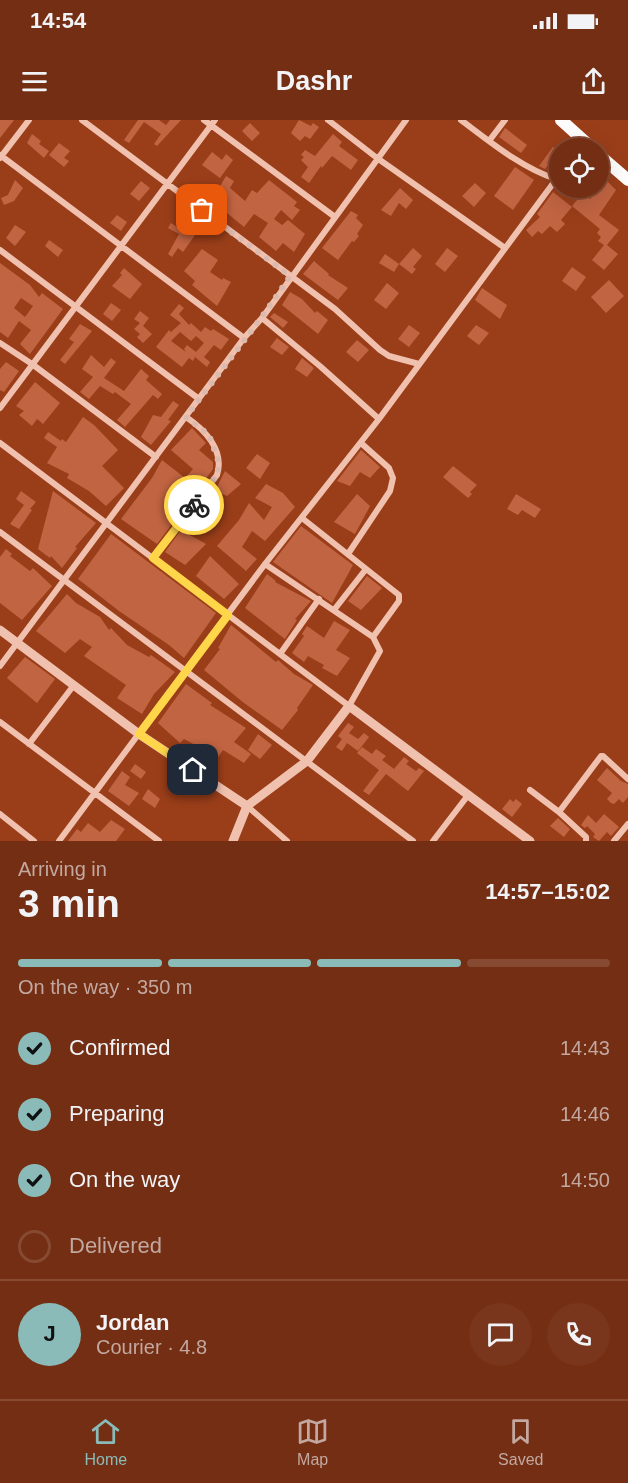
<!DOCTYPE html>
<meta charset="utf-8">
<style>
body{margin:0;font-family:Arial,sans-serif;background:#79361c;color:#f1f3f6;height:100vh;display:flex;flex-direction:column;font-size:22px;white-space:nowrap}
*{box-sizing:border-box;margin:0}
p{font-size:20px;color:#c2a8a0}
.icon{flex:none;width:33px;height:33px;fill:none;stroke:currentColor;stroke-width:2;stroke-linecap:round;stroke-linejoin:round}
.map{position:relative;height:721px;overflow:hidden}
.panel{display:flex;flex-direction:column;background:#742e13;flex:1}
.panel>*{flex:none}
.fabs{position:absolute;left:549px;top:18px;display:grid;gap:12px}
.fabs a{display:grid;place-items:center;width:60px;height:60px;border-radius:50%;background:#742e13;box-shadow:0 6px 24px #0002,0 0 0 2px #864a33;font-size:30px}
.pin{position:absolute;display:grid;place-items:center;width:51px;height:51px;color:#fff;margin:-26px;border-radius:12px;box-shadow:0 3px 9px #0006}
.courier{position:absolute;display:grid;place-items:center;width:60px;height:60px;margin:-30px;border:4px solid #ffd54a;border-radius:50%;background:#fff;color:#222;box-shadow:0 2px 8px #0007}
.headline em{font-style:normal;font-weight:700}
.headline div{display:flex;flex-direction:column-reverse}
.headline{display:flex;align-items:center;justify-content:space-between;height:102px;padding:0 18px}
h1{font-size:39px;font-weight:700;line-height:45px}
.bar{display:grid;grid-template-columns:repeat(4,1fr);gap:9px 6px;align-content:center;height:72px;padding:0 18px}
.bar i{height:8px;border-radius:4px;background:#864a33}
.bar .on{background:#8bbbb9}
.bar p{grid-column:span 4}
.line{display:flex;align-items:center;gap:15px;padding:0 18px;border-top:2px solid #864a33}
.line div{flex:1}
.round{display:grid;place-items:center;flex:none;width:63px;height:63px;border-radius:32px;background:#79361c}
ol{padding:0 18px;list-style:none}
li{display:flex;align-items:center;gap:18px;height:66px}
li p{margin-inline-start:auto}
li .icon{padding:6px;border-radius:50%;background:#8bbbb9;color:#111;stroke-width:4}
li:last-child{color:#c2a8a0}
li i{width:33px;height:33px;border:3px solid #864a33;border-radius:50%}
.status{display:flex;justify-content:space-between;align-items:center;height:42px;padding:0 30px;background:#742e13;direction:ltr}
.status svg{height:16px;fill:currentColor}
header{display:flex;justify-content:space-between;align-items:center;height:78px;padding:0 18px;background:#742e13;font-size:27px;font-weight:700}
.tabs{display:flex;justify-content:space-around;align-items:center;height:84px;border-top:2px solid #864a33;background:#742e13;font-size:16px;color:#c2a8a0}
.tabs a{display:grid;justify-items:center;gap:3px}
.tabs .on{color:#8bbbb9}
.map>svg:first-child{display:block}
.building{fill:#c16442;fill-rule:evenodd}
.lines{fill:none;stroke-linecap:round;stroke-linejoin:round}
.minor{stroke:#f1c1af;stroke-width:6}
.tertiary{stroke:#f1c1af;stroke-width:9}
.trunk{stroke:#fffdfc;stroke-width:12}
.done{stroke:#dcbbae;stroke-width:6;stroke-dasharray:0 10.8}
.route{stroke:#ffd54a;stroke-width:8}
</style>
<div class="status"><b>14:54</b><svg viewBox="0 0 49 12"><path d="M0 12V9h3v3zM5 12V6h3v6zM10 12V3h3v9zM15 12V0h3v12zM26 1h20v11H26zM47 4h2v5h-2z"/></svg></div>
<header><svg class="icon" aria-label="menu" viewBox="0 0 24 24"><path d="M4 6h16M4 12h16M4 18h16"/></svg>Dashr<svg class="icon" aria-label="share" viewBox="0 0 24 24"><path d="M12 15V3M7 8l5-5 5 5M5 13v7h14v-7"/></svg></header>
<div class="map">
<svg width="628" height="721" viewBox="0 0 628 721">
<rect width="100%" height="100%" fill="#9a3e19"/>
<path class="building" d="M0 0H14L0 18Z
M138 0H159L166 5 170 0H181L157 26 154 24 161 14 144 2 129 23 124 20Z
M299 0 311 6 313 3 319 7 310 19 305 16 300 21 291 13Z
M250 3 260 13 252 21 242 11Z
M505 8 527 25 521 33 499 17Z
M32 14 41 21 39 24 49 31 44 38 27 23Z
M333 14 342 22 339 26 358 40 351 50 332 36 322 48 321 46 309 63 301 57 308 47 301 40 304 37 301 35 305 30 315 36Z
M59 23 70 31 64 38 69 41 64 47 49 35Z
M553 27 558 31 545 49 539 46Z
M212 32 222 40 226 34 233 40 220 58 202 45Z
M515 47 534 60 513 90 494 76Z
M226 56 234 61 230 68 245 81 252 70 257 73 269 60 297 82 294 86 300 90 292 100 281 90 274 99 282 105 288 100 305 114 294 132 283 123 276 131 259 117 268 103 254 94 244 107 227 93 226 95 209 83 214 77 220 82 226 73 219 68Z
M605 59 616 70 599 95 619 110 607 125 618 134 604 150 592 140 604 125 598 121 601 117 597 113 600 109 572 86 583 73 590 79Z
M15 60 23 68 14 81 4 85 1 78 8 75Z
M141 61 150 68 139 81 130 74Z
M475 63 486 73 474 87 462 76Z
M400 68 413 80 406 89 399 83 391 96 381 90Z
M553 72 572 87 561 100 565 104 557 112 550 106 542 114 538 111 532 117 526 110 540 97 537 94Z
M351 91 358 95 356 98 363 105 357 114 359 116 354 122 352 121 338 140 322 128Z
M117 95 127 102 121 111 110 103Z
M190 100 200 108 183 132 178 128 172 137 168 134 179 114 168 108 171 103 182 110Z
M15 105 26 112 15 126 6 118Z
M49 120 63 130 58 137 45 126Z
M413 128 422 136 413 147 416 149 412 154 399 144Z
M447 128 458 136 445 152 435 144Z
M202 129 218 140 210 152 222 160 223 158 231 162 217 186 192 165 195 161 184 151Z
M385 134 399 144 394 152 379 143Z
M314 141 329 154 328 155 348 168 338 180 303 154Z
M0 143 30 165 39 177 42 173 63 189 30 234 20 224 31 210 19 201 8 218 0 212ZM21 178 33 186 25 197 14 188Z
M572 147 586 157 576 171 562 161Z
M124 148 142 164 130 179 112 166 122 155 120 153Z
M609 160 624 176 606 193 591 177Z
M387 163 399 173 386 189 374 180Z
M482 168 507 185 500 199 475 180Z
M290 172 302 179 315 193 317 191 328 200 318 214 282 185Z
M111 183 121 190 112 201 103 194Z
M179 184 184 188 179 194 189 205 191 203 201 212 205 207 211 211 213 209 229 219 221 230 214 225 204 237 210 242 207 247 195 237 193 241 189 238 182 247 156 227 169 210 171 212 181 203 170 195ZM180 212 191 221 196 216 204 223 196 232 187 225 184 229 186 232 171 221Z
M140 191 149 198 143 206 141 204 152 214 143 223 137 217 140 214 134 209 140 203 134 199Z
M274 193 288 202 283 208 270 197Z
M80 204 92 211 65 244 60 240 74 222 69 219Z
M409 205 420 213 409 227 398 219Z
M476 205 489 213 479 225 467 216Z
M277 218 289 227 282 235 270 227Z
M357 220 369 230 358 242 346 232Z
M91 235 104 247 111 238 116 242 104 258 124 271 141 249 149 256 146 260 162 274 158 279 153 275 125 307 117 300 131 284 115 272 113 274 100 266 89 279 80 272 93 257 82 249Z
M302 238 314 248 307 257 295 249Z
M6 242 19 251 4 272 0 270V249Z
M35 262 60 283 43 304 37 299 32 306 19 295 24 291 16 286Z
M173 281 179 285 168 300 171 301 151 325 141 317 153 295 161 297Z
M83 297 94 305 118 330 102 346 124 368 106 386 89 371 67 358 69 354 47 343 57 327 44 318 48 312 61 321 62 319 66 322Z
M192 308 206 323 199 330 213 342V349L157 424 121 399 152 358 162 340 185 358 193 349 171 330Z
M361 330 380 347 370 358 360 352 350 366 337 361Z
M257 334 270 343 260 359 246 348Z
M453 346 477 365 470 372 472 374 468 378 443 357Z
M225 351 241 364 227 376 215 371Z
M266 364 283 373 295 387 265 421 252 411 242 427 257 439 246 451 217 426 239 400 249 383 264 400 272 387 255 378Z
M21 371 36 382 30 389 32 390 19 409 10 404 24 385 16 379Z
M53 371 96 403 75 427 77 428 62 448 51 436 50 438 38 429Z
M357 374 370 386 355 414 334 402Z
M516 374 541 389 535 398 522 390 518 395 507 389Z
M301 406 353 445 332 483 273 442Z
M181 410 206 424 185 445 165 432Z
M111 414 216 493 184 538 169 525 119 491 78 459Z
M6 429 12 434 10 436 30 451 33 448 52 466 22 500 0 483V437Z
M210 436 239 464 224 479 196 456Z
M267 454 276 461 275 462 311 481 295 499 297 500 285 519 245 488Z
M367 456 382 468 361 490 348 481Z
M67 474 76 483 100 497 109 510 111 508 127 525 149 537 151 535 175 552 154 574 142 594 117 578 126 565 84 536 92 527 80 519 65 533 36 511Z
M334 501 350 510 336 530 350 538 337 556 322 548 324 545 308 536 304 542 292 533 304 516 302 514 307 506 324 518Z
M231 505 276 542 278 540 294 554 313 565 297 588 298 590 282 610 244 583 204 550 220 529 218 528Z
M25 537 55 559 37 583 7 558Z
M186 564 212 583 210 585 246 608 234 622 251 634 244 643 223 630 218 637 184 619 180 623 158 603Z
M348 603 354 607 349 613 358 619 364 613 369 617 358 631 347 623 342 631 336 627 342 619 338 616Z
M258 614 272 625 260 639 248 630Z
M362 627 372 634 376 629 386 636 382 640 394 649 404 637 409 641 406 644 416 651 419 648 424 651 408 671 386 654 369 675 363 671 379 650 357 633Z
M135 644 146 652 141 659 130 651Z
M607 648 621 661 628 664V677L623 683 619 679 614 684 611 683 607 679 612 673 597 660Z
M122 651 130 657 125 665 139 673 129 686 108 671Z
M148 669 160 679 155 688 142 679Z
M510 679 513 682 516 679 522 684 512 697 502 689Z
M604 694 619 707 611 716 607 712 599 721 593 717 595 714 587 706 585 708 581 705 588 695 596 703Z
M558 698 570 709 564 717 550 706Z
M111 700 125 709 116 721H68L77 709 81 712 88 703 100 712Z"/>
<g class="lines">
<path class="minor" d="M82 0 335 189 380 230 389 236 419 244
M204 0 335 97
M328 0 377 38 505 128
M461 0C489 21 523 49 556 59
M489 21 505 0
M0 35 244 218
M0 38 29 0
M0 130 199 279
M262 198 321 247 379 299
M0 223 32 244 156 337
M0 288 215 0
M0 323 349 586 380 531 373 517 399 481V475L302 398
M0 412 413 721
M348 434 390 371 393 358 389 348 361 323
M153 438 217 355C225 330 204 309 186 297
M265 444 373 517
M334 490 366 449
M280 534 319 479
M0 546 244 218 262 198 406 0
M0 602 159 721
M29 624 74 565
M530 670 559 692 586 717V721
M247 686 287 721
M559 692 601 636H603L628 659
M0 694 34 721
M59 721 265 444 379 299 560 54
M433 721 469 674
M614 721 628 704"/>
<path class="tertiary" d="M0 510 139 614 247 686
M233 721 247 686 307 641 349 586 530 721"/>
<path class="trunk" d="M561 0 592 28
M598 34 628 60"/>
</g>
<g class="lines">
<path class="done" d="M194 385 217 355 219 343 209 315 186 297C221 250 258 205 290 156L202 90"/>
<path class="route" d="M193 650 139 614 228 495 153 438 194 385"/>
</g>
</svg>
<div class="fabs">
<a><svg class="icon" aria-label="locate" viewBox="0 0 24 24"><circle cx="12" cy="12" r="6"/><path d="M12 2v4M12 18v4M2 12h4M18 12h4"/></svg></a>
</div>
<div class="pin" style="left:202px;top:90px;background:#ea580c"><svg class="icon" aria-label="bag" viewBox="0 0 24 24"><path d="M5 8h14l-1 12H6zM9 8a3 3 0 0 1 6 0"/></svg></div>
<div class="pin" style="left:193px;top:650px;background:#1f2937"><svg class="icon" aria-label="home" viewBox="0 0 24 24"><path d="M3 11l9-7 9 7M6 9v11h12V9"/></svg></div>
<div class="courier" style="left:194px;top:385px"><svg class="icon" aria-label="bike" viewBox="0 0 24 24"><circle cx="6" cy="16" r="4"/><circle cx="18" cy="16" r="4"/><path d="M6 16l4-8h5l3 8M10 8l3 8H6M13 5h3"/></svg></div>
</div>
<section class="panel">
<div class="headline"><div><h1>3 min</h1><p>Arriving in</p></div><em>14:57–15:02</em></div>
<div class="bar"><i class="on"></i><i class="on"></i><i class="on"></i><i></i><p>On the way · 350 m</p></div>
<ol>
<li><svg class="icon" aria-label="check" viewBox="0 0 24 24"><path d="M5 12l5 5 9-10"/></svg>Confirmed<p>14:43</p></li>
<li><svg class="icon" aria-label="check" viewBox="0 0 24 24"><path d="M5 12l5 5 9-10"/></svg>Preparing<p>14:46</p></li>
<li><svg class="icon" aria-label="check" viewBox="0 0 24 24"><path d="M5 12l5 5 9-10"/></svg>On the way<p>14:50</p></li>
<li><i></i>Delivered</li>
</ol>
<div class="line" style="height:108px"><b class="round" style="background:#8bbbb9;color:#111">J</b><div><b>Jordan</b><p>Courier · 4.8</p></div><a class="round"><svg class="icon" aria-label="chat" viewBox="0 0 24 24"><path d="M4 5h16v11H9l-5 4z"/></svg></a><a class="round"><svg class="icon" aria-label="phone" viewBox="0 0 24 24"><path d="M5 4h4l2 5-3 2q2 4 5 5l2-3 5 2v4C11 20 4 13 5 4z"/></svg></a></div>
</section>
<nav class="tabs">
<a class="on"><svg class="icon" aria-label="home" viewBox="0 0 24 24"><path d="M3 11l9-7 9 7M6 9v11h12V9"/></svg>Home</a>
<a><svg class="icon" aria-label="map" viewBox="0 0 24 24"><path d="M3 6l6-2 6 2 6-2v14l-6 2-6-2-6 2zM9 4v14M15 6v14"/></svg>Map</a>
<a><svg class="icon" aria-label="saved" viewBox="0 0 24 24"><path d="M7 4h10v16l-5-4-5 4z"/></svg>Saved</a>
</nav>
